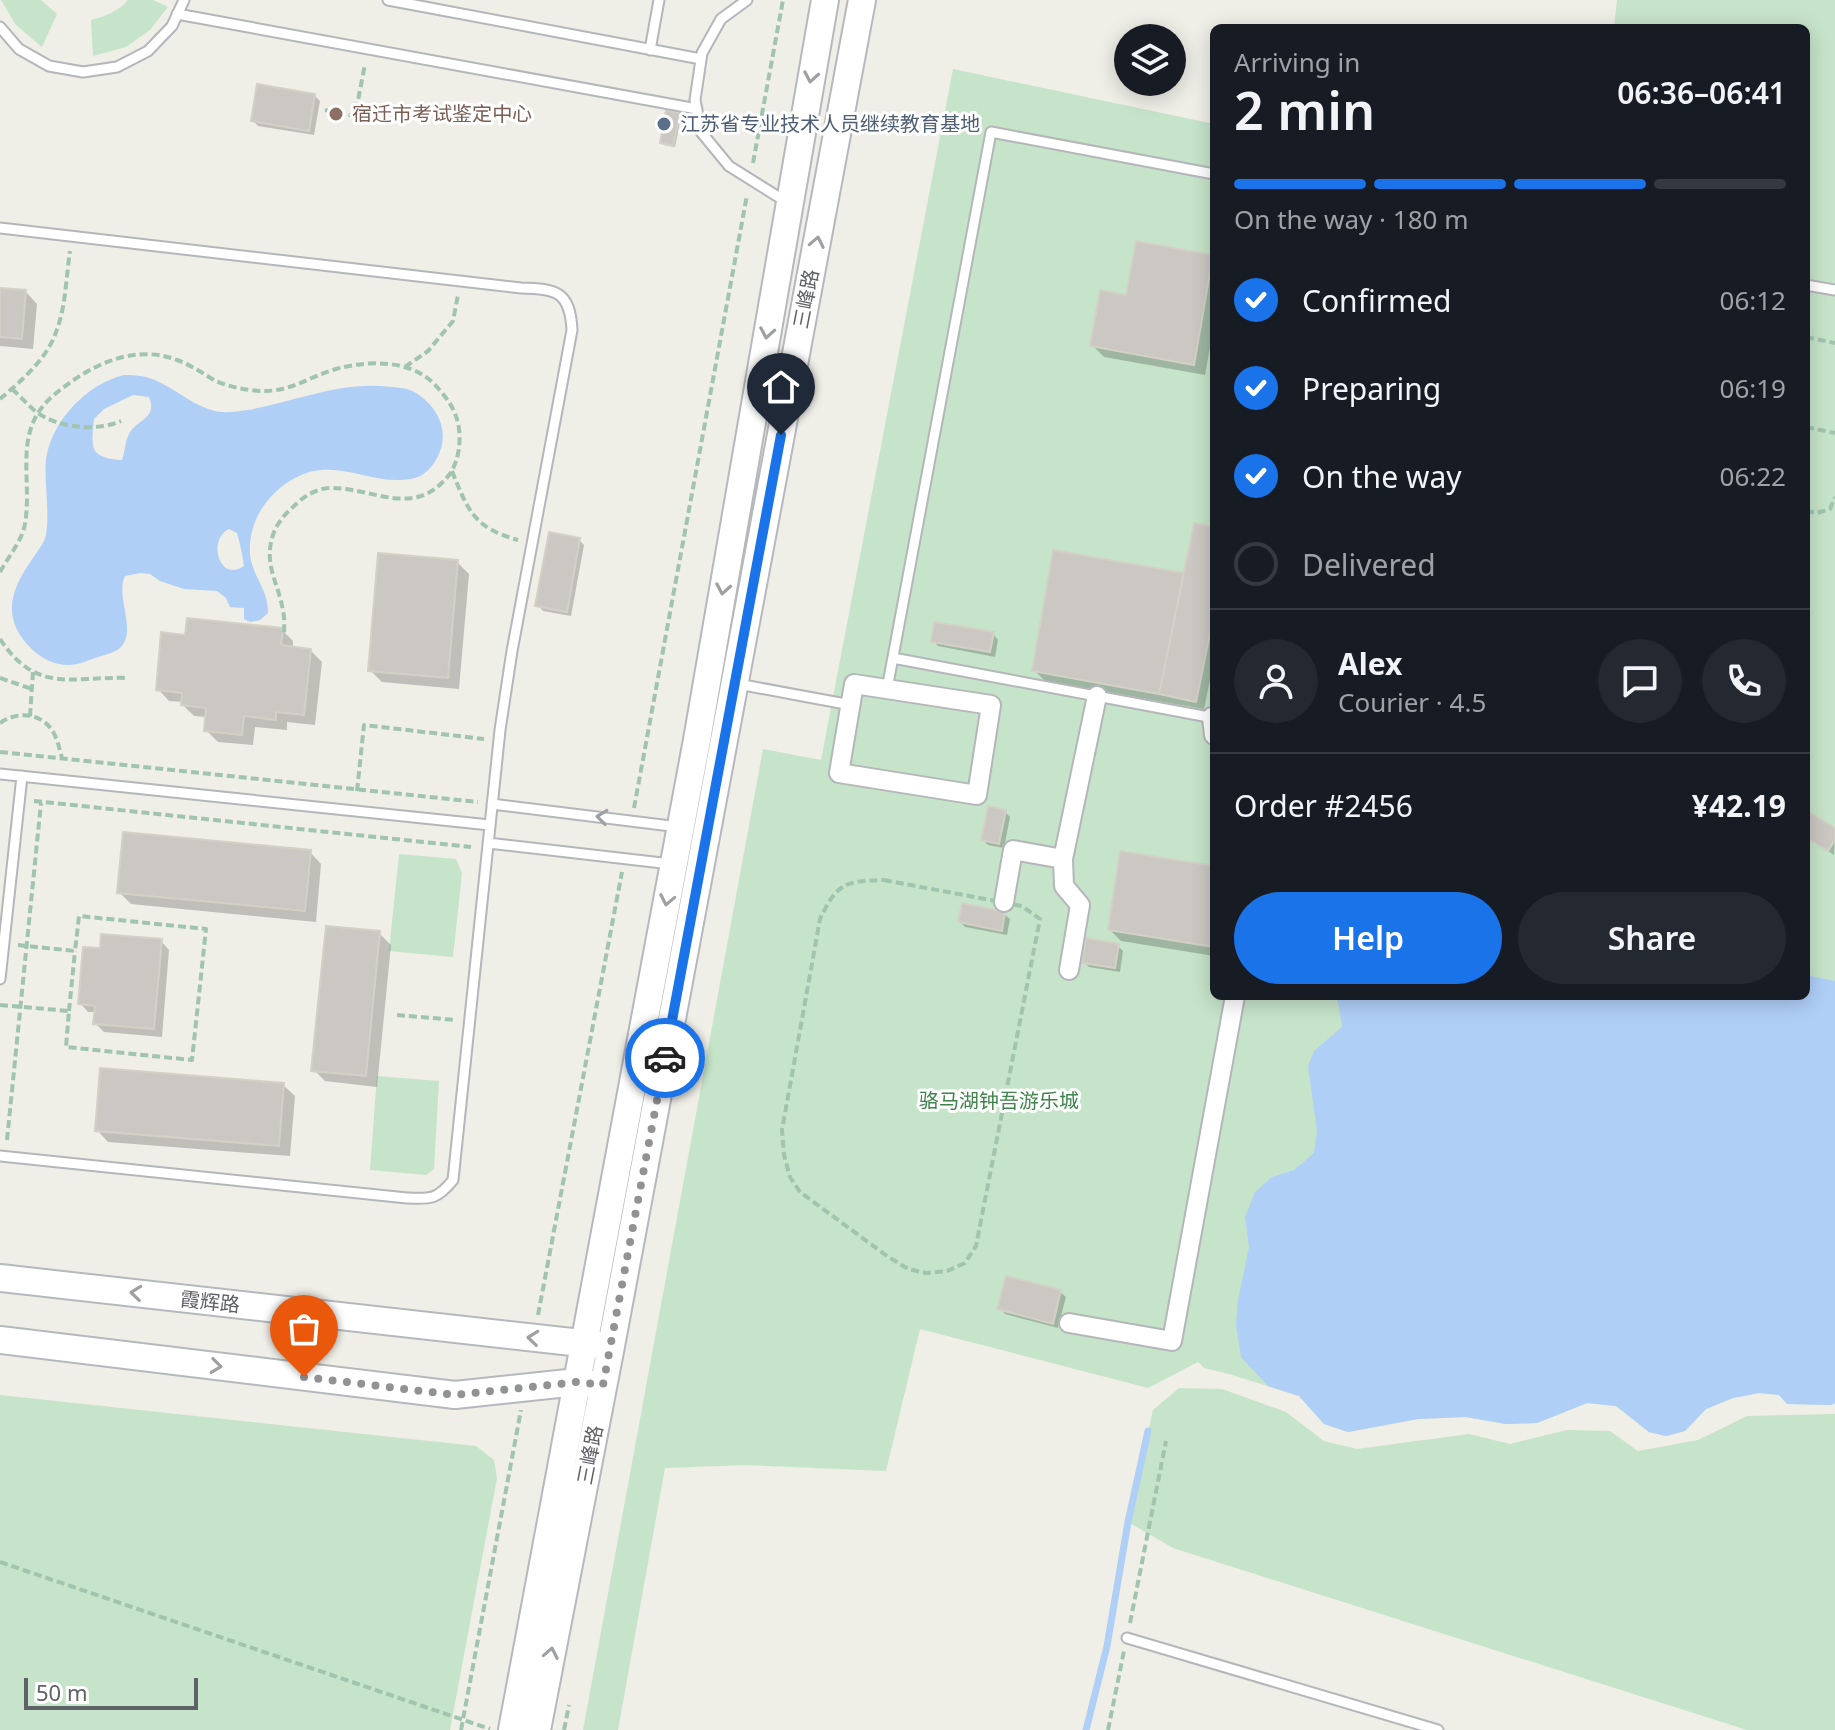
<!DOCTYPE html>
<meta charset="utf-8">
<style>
body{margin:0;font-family:"Noto Sans","Noto Sans SC",sans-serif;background:#242831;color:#f1f3f6;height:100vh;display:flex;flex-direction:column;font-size:30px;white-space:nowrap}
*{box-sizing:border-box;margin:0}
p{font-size:26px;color:#9ea1a6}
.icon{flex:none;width:44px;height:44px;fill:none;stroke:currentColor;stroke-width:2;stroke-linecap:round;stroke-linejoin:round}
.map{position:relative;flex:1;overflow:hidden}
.side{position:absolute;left:1210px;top:24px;width:600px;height:976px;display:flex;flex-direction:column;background:#171b24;border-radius:12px;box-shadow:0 4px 20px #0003}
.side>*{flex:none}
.tools{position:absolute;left:1114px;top:24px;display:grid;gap:16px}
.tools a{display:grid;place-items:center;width:72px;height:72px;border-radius:50%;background:#171b24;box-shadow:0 4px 20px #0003;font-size:40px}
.scale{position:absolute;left:24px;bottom:20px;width:174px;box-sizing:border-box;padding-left:8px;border:4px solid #5e6166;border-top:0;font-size:22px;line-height:28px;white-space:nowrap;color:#5e6166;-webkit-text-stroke:6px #fff;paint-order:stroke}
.pin{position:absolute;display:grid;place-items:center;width:68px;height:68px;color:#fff;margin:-82px -34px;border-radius:50% 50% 50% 0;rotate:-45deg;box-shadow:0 0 8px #0007}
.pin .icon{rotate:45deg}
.courier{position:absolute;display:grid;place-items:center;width:80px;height:80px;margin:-40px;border:6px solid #1a73e8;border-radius:50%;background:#fff;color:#222;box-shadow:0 2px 10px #0007}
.headline em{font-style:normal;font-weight:600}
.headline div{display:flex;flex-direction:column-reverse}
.headline{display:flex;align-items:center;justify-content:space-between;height:136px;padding:0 24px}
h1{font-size:52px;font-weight:600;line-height:60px}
.bar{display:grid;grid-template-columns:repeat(4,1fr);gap:12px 8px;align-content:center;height:96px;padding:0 24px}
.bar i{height:10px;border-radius:6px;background:#363941}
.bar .selected{background:#1a73e8}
.bar p{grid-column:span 4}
.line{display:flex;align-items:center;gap:20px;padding:0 24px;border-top:2px solid #363941}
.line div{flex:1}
.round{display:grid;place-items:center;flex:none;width:84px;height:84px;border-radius:42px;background:#242831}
ol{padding:0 24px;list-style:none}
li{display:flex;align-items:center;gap:24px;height:88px}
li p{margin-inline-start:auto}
li .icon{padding:8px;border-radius:50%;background:#1a73e8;color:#fff;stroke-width:4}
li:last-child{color:#9ea1a6}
li i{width:44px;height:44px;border:4px solid #363941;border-radius:50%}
.cta{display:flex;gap:16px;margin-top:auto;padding:16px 24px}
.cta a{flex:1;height:92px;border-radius:48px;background:#1a73e8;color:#fff;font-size:32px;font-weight:600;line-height:92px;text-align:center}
.cta a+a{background:#242831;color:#f1f3f6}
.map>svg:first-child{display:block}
.green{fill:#c6e4ca}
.water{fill:#afcff7;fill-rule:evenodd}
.shadow{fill:#0003}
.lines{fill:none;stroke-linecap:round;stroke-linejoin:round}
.stream{stroke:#afcff7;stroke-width:7}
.building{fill:#cbc8c4;stroke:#d3d1c6;stroke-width:2}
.lane-casing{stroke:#b4b6ba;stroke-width:13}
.street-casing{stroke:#b4b6ba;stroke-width:22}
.secondary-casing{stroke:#b5b8bd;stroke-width:30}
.path{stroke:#a0c4ae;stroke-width:4;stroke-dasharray:8 4;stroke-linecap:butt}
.lane{stroke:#fff;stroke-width:9}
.street{stroke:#fff;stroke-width:18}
.secondary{stroke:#fff;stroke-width:26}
.oneway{stroke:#9ea0a3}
.done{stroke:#919293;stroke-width:8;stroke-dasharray:0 14.4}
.route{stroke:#1a73e8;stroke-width:10}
.education-dot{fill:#8d6e63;stroke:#fff;stroke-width:3}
.service-dot{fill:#5c6f8a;stroke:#fff;stroke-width:3}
.labels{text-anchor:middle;stroke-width:6;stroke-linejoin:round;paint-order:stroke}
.education-label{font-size:20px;fill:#785e54;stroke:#fff;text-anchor:start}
.service-label{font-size:20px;fill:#4e5e75;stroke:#fff;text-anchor:start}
.street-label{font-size:20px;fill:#5e6166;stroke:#fff}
.park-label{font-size:20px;fill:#3f844a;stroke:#fff}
</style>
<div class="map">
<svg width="1835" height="1730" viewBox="0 0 1835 1730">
<rect width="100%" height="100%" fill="#efeee7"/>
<path class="green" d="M1 0H41L57 14 42 47 16 25Z
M128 0H153L168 7 150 30 126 47 93 56 91 20C105 16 118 12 128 0Z
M1617 0H1835V1403L1831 1405 1787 1404 1779 1395 1759 1393 1733 1398 1706 1409 1685 1431 1666 1436 1649 1432 1616 1406 1587 1403 1537 1423 1506 1424 1466 1417 1418 1419 1348 1432 1324 1424 1299 1396 1229 1374 1204 1368 1198 1362 1148 1388 920 1329 886 1471 746 1465 665 1468 618 1730H583L763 749 821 760 953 69 1214 124V996H1806V28H1614Z
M399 854 456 859 462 873 453 957 389 951Z
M377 1076 439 1081 434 1169 426 1175 370 1170Z
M1179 1388 1222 1389 1286 1412 1324 1441 1357 1449 1469 1434 1510 1444 1567 1430 1610 1431 1638 1451 1698 1440 1747 1416 1835 1414V1730H1747L1173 1548 1128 1522 1153 1410Z
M0 1395 476 1446 494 1460 497 1478 450 1730H0Z"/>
<path class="water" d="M124 375C137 375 148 376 159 382 182 393 204 415 231 412 287 407 333 380 391 387 402 388 410 388 419 395 440 410 450 434 437 458 432 467 425 475 415 478 380 487 349 464 314 471 294 475 276 489 265 504 253 520 247 542 251 561 256 580 268 591 268 613L260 620 250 622 244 619V608L230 607 226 598 217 591 184 589 160 581 150 574 140 573 125 576C115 597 137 629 121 647 116 652 105 655 98 657 89 660 78 665 69 665 42 666 13 637 12 611 11 590 24 571 35 555 39 549 45 542 46 534 50 510 44 484 46 460 51 421 87 384 124 375ZM133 395 149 397C158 419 137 419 129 434 125 442 125 452 122 460 89 458 91 448 94 419L104 409ZM229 529 237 533C239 539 244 562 244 566 219 583 207 539 229 529Z
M1806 975 1835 981V1403L1831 1405 1787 1404 1779 1395 1759 1393 1733 1398 1706 1409 1685 1431 1666 1436 1649 1432 1616 1406 1587 1403 1537 1423 1506 1424 1466 1417 1418 1419 1348 1432 1324 1424 1299 1396 1268 1386 1241 1357 1236 1326 1238 1300 1249 1247 1245 1217 1255 1192 1272 1177 1294 1170 1314 1153 1317 1131 1308 1066 1314 1051 1342 1027 1338 1002 1335 996H1806Z"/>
<path class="shadow" d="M314 95 320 101 314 135 258 126 253 121Z
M679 115 681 117 675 147 664 145 662 143Z
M1213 256 1214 258V325L1205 375 1104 357 1092 345 1128 297Z
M0 290 26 292 37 304 33 349 0 346Z
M1214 529V661L1204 709 1046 682 1034 670 1186 576Z
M579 540 584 545 571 616 543 611 538 605Z
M457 562 469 574 459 689 382 682 370 670Z
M282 630 293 641V649L310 650 322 662 315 725 287 722V730L255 727 253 745 218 742 206 730 207 717 194 716 183 705V702L169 701 158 689 187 637Z
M993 634 998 640 995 657 938 646 933 641Z
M1005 812 1010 817 1004 848 988 845 983 840Z
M1806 812 1835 831 1834 855 1806 837Z
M310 852 321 864 316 922 131 904 119 892Z
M1214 868V956L1121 941 1110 930Z
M1004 914 1010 919 1007 935 965 927 960 922Z
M379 933 391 945 377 1087 325 1081 314 1070Z
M161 941 169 950 162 1037 104 1032 95 1023 96 1012H88L80 1003 102 950Z
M1118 946 1123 951 1120 972 1089 967 1084 962Z
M283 1085 295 1096 290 1156 108 1142 97 1130Z
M1060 1292 1066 1297 1058 1328 1005 1314 1000 1308Z"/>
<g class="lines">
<path class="stream" d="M1086 1730 1107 1646 1128 1522 1148 1431"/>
</g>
<path class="building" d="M257 84 315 94 309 131 251 121Z
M666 110 680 113 673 146 660 143Z
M1136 241 1213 255 1194 365 1090 346 1100 290 1126 295Z
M0 288 26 290 22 339 0 337Z
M1194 523 1214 527V614L1196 702 1159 694Z
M549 532 580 538 567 612 535 606Z
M1053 550 1184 573 1159 694 1032 671Z
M378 553 458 560 448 678 368 671Z
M187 618 283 628 281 645 311 649 304 715 276 712V720L244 716 242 735 204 731 206 708 181 705 182 693 156 690 161 632 185 635Z
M934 622 994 632 990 652 931 642Z
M988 806 1006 810 999 844 981 840Z
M1806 810 1835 828V840L1828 851 1806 837Z
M123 832 311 850 305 911 117 893Z
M1120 851 1214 866V947L1108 930Z
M962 903 1005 912 1002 931 958 922Z
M326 926 380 931 366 1076 311 1071Z
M101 934 162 939 154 1029 93 1024 95 1006 78 1004 83 947 100 948Z
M1086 938 1119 944 1115 968 1082 963Z
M100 1068 284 1083 279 1146 95 1131Z
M1006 1276 1061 1290 1053 1324 997 1309Z"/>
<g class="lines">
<g class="lane-casing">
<path id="lane" d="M388 0 701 59
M747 0 721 19 702 53 695 100 701 132 729 166 788 203
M177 14 697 109
M0 27 19 49 49 66 83 72 117 67 148 51 172 26 184 0
M650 50 659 0
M0 228 521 288C556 289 570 291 572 330L512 651 500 730 453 1180C437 1200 430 1199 407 1198L0 1156
M1806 285 1835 290
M893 658 1214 718
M738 684 851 705
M887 689 991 132 1214 174
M0 774 490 825
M492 804 679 827
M488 843 671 864
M0 979 22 776
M1127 1638 1438 1730"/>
</g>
<g class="street-casing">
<path id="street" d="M854 684 991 705 977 795 839 773Z
M1212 717 1214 735
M1004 902 1013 850 1063 859
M1069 970 1080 905 1064 886 1063 859 1097 696
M1069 1323 1172 1341 1235 996"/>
</g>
<g class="secondary-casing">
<path id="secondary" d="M0 1278 599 1345
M0 1340 455 1395 577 1382 592 1384
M512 1730 697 740 825 0
M537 1730 611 1346 862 0"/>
</g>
<path class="path" d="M325 110 355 116 365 64
M753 163 783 0
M1806 337 1835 343
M405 367 428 351 453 321 458 295
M12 389C20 396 27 404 35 411 57 428 96 432 121 421
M0 399C21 381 47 359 56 332 66 307 66 277 70 251
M1806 427 1835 433
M452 471C468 511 474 528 518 540
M1806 511 1817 513 1830 509 1835 497
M0 572C8 557 22 541 25 524 33 477 11 430 55 394 89 366 133 343 177 360 191 365 202 373 214 380 228 387 246 390 261 391 291 392 308 377 336 369 369 360 413 359 437 387 448 399 457 412 459 429 461 444 458 463 449 475 414 519 375 488 331 488 317 488 304 496 294 506 285 514 277 523 273 535 263 565 279 584 283 611 285 619 284 628 284 635
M0 639C37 695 73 676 128 678
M0 678 32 689
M30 716 33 672
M0 723C20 709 47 714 56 738 59 745 60 752 62 758
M0 752 478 802
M357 791 364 725 484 739
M34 801 471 847
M634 808 747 195
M884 880 1022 906 1040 919 976 1246 965 1263 947 1271 926 1273 908 1269 887 1256 800 1192 790 1177 784 1155 782 1130 820 919C837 883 845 881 884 880Z
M0 1005 69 1011 66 1047 192 1060 206 929 79 916 75 951 17 945
M69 1011 75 951
M397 1015 455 1020
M7 1140 41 803
M538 1315 622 872
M0 1562 490 1729
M1130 1623 1166 1441
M461 1730 521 1410
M564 1730 569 1705
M1108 1730 1124 1651"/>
<use href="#lane" class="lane"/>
<use href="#street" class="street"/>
<use href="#secondary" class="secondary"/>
</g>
<defs><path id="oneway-chevron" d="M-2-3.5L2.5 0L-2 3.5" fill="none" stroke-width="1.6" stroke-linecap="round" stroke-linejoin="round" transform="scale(2)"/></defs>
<g class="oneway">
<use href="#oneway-chevron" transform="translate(811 77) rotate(100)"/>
<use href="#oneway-chevron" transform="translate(817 242) rotate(-79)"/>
<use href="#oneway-chevron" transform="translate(767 333) rotate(100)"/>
<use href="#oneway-chevron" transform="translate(723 589) rotate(100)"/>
<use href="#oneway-chevron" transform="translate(602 817) rotate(-173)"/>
<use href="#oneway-chevron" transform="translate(667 900) rotate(101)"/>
<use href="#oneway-chevron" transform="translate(136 1293) rotate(-174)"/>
<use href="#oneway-chevron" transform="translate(533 1338) rotate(-174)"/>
<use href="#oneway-chevron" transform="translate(216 1366) rotate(7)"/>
<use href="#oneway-chevron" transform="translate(551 1653) rotate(-79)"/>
</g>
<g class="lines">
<path class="done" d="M304 1377 455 1395 577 1382 603 1385 665 1058"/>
<path class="route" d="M665 1058 781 435"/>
</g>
<circle class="education-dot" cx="336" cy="114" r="8"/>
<circle class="service-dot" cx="664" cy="124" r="8"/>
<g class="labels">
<g class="education-label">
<text x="352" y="121">宿迁市考试鉴定中心</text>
</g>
<g class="service-label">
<text x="680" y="131">江苏省专业技术人员继续教育基地</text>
</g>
<g class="street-label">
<text transform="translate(806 299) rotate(-79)" y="7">三峰路</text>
<text transform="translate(210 1302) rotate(6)" y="7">霞辉路</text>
<text transform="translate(590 1455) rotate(-79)" y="7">三峰路</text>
</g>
<g class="park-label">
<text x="999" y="1108">骆马湖钟吾游乐城</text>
</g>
</g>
</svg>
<div class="tools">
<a><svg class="icon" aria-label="layers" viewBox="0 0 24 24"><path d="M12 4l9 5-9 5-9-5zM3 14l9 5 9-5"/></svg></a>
</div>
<div class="scale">50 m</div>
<div class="pin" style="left:304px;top:1377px;background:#ea580c"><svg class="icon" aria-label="bag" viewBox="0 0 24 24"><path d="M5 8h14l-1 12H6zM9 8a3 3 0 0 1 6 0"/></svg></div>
<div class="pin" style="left:781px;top:435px;background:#1f2937"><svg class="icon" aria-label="home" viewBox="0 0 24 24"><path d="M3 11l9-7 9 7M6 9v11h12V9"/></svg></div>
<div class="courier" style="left:665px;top:1058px"><svg class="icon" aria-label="car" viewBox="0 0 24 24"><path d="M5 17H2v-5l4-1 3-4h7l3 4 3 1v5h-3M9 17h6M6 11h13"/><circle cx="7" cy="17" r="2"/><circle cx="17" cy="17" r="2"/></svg></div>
<section class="side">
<div class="headline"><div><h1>2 min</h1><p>Arriving in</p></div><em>06:36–06:41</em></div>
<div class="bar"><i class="selected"></i><i class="selected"></i><i class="selected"></i><i></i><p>On the way · 180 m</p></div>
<ol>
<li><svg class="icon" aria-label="check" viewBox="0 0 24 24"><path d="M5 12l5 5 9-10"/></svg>Confirmed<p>06:12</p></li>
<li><svg class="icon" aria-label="check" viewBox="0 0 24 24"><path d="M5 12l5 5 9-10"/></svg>Preparing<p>06:19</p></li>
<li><svg class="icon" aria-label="check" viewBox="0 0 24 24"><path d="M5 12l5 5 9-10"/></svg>On the way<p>06:22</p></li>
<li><i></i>Delivered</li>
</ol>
<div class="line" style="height:144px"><a class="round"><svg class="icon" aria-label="person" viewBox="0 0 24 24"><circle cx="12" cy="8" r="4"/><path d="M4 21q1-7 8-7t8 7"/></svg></a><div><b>Alex</b><p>Courier · 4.5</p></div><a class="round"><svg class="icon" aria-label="chat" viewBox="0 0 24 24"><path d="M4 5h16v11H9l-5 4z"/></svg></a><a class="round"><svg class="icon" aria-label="phone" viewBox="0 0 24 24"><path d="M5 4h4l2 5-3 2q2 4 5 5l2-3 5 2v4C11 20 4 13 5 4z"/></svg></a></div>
<div class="line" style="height:104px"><div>Order #2456</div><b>¥42.19</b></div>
<div class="cta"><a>Help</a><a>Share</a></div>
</section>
</div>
